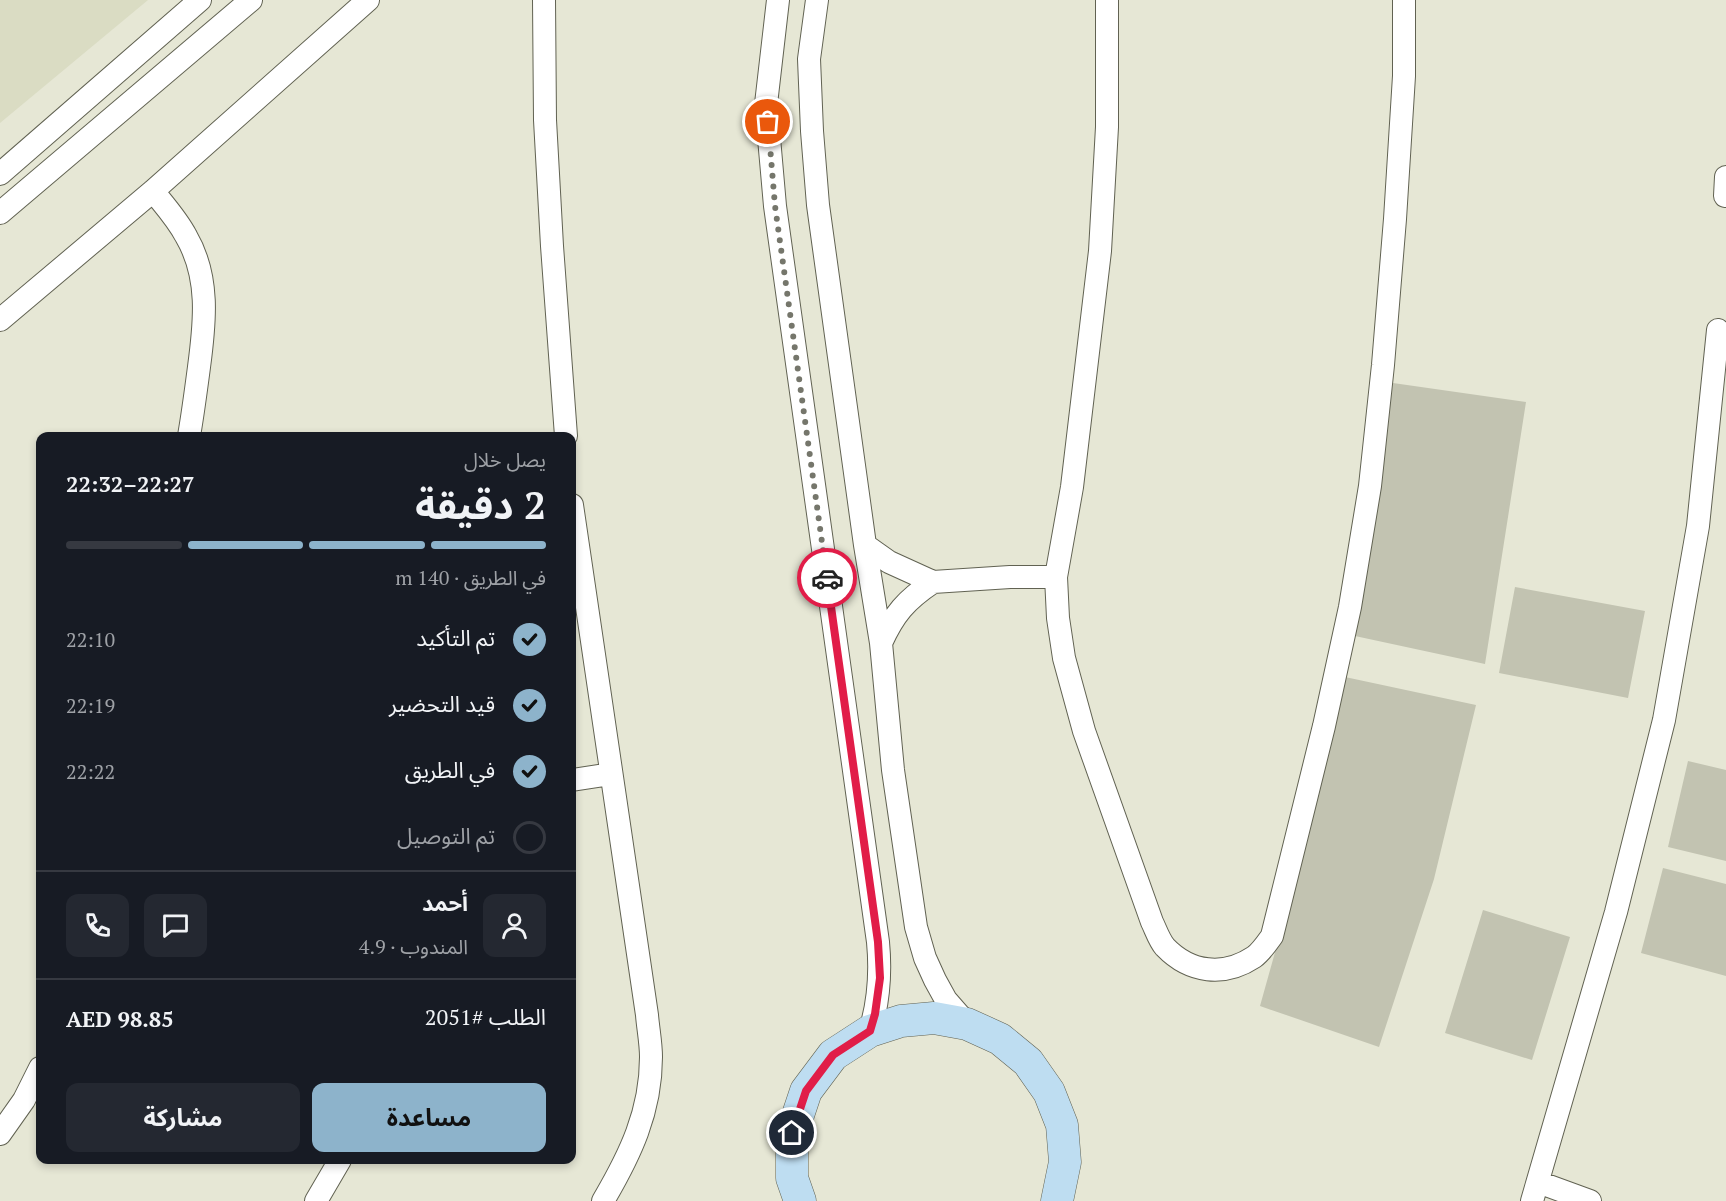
<!DOCTYPE html>
<html lang="ar">
<meta charset="utf-8">
<style>
body{margin:0;font-family:"PT Serif","Noto Sans Arabic",serif;background:#242831;color:#f1f3f6;direction:rtl;height:100vh;display:flex;flex-direction:column;font-size:22px;white-space:nowrap}
*{box-sizing:border-box;margin:0}
p{font-size:20px;color:#9ea1a6}
.icon{flex:none;width:33px;height:33px;fill:none;stroke:currentColor;stroke-width:2;stroke-linecap:round;stroke-linejoin:round}
.map{position:relative;flex:1;overflow:hidden;direction:ltr}
.panel{position:absolute;left:36px;top:432px;width:540px;height:732px;display:flex;flex-direction:column;background:#171b24;border-radius:12px;box-shadow:0 3px 9px #0003;direction:rtl}
.panel>*{flex:none}
.pin{position:absolute;display:grid;place-items:center;width:51px;height:51px;color:#fff;margin:-26px;border:3px solid #fff;border-radius:50%;box-shadow:0 2px 6px #0007}
.courier{position:absolute;display:grid;place-items:center;width:60px;height:60px;margin:-30px;border:4px solid #e11d48;border-radius:50%;background:#fff;color:#222;box-shadow:0 2px 8px #0007}
.headline em{font-style:normal;font-weight:700}
.headline div{display:flex;flex-direction:column-reverse}
.headline{display:flex;align-items:center;justify-content:space-between;height:102px;padding:0 30px}
h1{font-size:39px;font-weight:700;line-height:45px}
.bar{display:grid;grid-template-columns:repeat(4,1fr);gap:9px 6px;align-content:center;height:72px;padding:0 30px}
.bar i{height:8px;border-radius:4px;background:#363941}
.bar .active{background:#8db3cb}
.bar p{grid-column:span 4}
.line{display:flex;align-items:center;gap:15px;padding:0 30px;border-top:2px solid #363941}
.line div{flex:1}
.round{display:grid;place-items:center;flex:none;width:63px;height:63px;border-radius:12px;background:#242831}
ol{padding:0 30px;list-style:none}
li{display:flex;align-items:center;gap:18px;height:66px}
li p{margin-inline-start:auto}
li .icon{padding:6px;border-radius:50%;background:#8db3cb;color:#111;stroke-width:4}
li:last-child{color:#9ea1a6}
li i{width:33px;height:33px;border:3px solid #363941;border-radius:50%}
.action{display:flex;gap:12px;margin-top:auto;padding:12px 30px}
.action a{flex:1;height:69px;border-radius:12px;background:#8db3cb;color:#111;font-size:24px;font-weight:700;line-height:69px;text-align:center}
.action a+a{background:#242831;color:#f1f3f6}
.map>svg:first-child{display:block}
.built{fill:#dadcc3}
.building{fill:#c2c3b1}
.lines{fill:none;stroke-linecap:round;stroke-linejoin:round}
.street-casing{stroke:#616252;stroke-width:24}
.secondary-casing{stroke:#616252;stroke-width:33}
.street{stroke:#fff;stroke-width:22}
.secondary{stroke:#beddf1;stroke-width:32}
.done{stroke:#75766b;stroke-width:6;stroke-dasharray:0 10.8}
.route{stroke:#e11d48;stroke-width:8}
</style>
<div class="map">
<svg width="1726" height="1201" viewBox="0 0 1726 1201">
<rect width="100%" height="100%" fill="#e6e7d5"/>
<path class="built" d="M0 0H148L0 123Z"/>
<path class="building" d="M1393 383 1526 402 1485 664 1355 636Z
M1515 587 1645 611 1628 698 1499 673Z
M1345 677 1476 705 1434 879 1379 1047 1260 1006 1306 841Z
M1688 761 1726 770V861L1668 847Z
M1663 868 1726 884V976L1641 953Z
M1483 910 1570 937 1532 1060 1445 1033Z"/>
<g class="lines">
<g class="street-casing">
<path id="street" d="M544 0 545 120 552 246 566 436
M778 0 766 104 775 206 878 942C881 973 879 1001 870 1031
M817 0 809 59 812 131 818 205 865 545 881 643 893 770 916 927 925 958 935 980 946 1000 967 1024
M1107 0V127L1100 251 1072 487 1056 577 1058 618 1064 658 1084 731 1152 922C1156 930 1159 940 1165 947 1190 973 1224 977 1254 957 1261 952 1267 943 1272 936L1324 726 1350 607 1370 486 1383 365 1395 219 1404 76V0
M0 174 200 0
M153 191C165 206 177 219 186 236 210 277 205 322 199 367 196 390 193 413 189 436
M1725 196 1726 177
M0 213 251 0
M0 320 153 191 368 0
M572 505 647 1015C648 1028 651 1043 651 1057 651 1112 630 1155 603 1201
M865 545 889 562 933 582 1010 577H1056
M881 643C894 614 906 600 933 582
M572 780 611 774
M0 1134 24 1100 40 1068
M1538 1182 1590 1201
M316 1201 340 1160
M1532 1201 1616 912 1664 720 1698 526 1718 330"/>
</g>
<g class="secondary-casing">
<path id="secondary" d="M800 1201 792 1178V1133L806 1091 833 1055 870 1031 901 1021 934 1018 967 1024 1000 1039 1028 1062 1049 1092 1062 1125 1065 1162 1057 1201"/>
</g>
<use href="#street" class="street"/>
<use href="#secondary" class="secondary"/>
</g>
<g class="lines">
<path class="done" d="M768 122 775 206 827 578"/>
<path class="route" d="M792 1133 806 1091 833 1055 870 1031 875 1014 880 978 878 942 827 578"/>
</g>
</svg>
<div class="pin" style="left:768px;top:122px;background:#ea580c"><svg class="icon" aria-label="bag" viewBox="0 0 24 24"><path d="M5 8h14l-1 12H6zM9 8a3 3 0 0 1 6 0"/></svg></div>
<div class="pin" style="left:792px;top:1133px;background:#1f2937"><svg class="icon" aria-label="home" viewBox="0 0 24 24"><path d="M3 11l9-7 9 7M6 9v11h12V9"/></svg></div>
<div class="courier" style="left:827px;top:578px"><svg class="icon" aria-label="car" viewBox="0 0 24 24"><path d="M5 17H2v-5l4-1 3-4h7l3 4 3 1v5h-3M9 17h6M6 11h13"/><circle cx="7" cy="17" r="2"/><circle cx="17" cy="17" r="2"/></svg></div>
<section class="panel">
<div class="headline"><div><h1>2 دقيقة</h1><p>يصل خلال</p></div><em>22:27–22:32</em></div>
<div class="bar"><i class="active"></i><i class="active"></i><i class="active"></i><i></i><p>في الطريق · 140 m</p></div>
<ol>
<li><svg class="icon" aria-label="check" viewBox="0 0 24 24"><path d="M5 12l5 5 9-10"/></svg>تم التأكيد<p>22:10</p></li>
<li><svg class="icon" aria-label="check" viewBox="0 0 24 24"><path d="M5 12l5 5 9-10"/></svg>قيد التحضير<p>22:19</p></li>
<li><svg class="icon" aria-label="check" viewBox="0 0 24 24"><path d="M5 12l5 5 9-10"/></svg>في الطريق<p>22:22</p></li>
<li><i></i>تم التوصيل</li>
</ol>
<div class="line" style="height:108px"><a class="round"><svg class="icon" aria-label="person" viewBox="0 0 24 24"><circle cx="12" cy="8" r="4"/><path d="M4 21q1-7 8-7t8 7"/></svg></a><div><b>أحمد</b><p>المندوب · 4.9</p></div><a class="round"><svg class="icon" aria-label="chat" viewBox="0 0 24 24"><path d="M4 5h16v11H9l-5 4z"/></svg></a><a class="round"><svg class="icon" aria-label="phone" viewBox="0 0 24 24"><path d="M5 4h4l2 5-3 2q2 4 5 5l2-3 5 2v4C11 20 4 13 5 4z"/></svg></a></div>
<div class="line" style="height:78px"><div>الطلب #2051</div><b>AED 98.85</b></div>
<div class="action"><a>مساعدة</a><a>مشاركة</a></div>
</section>
</div>
